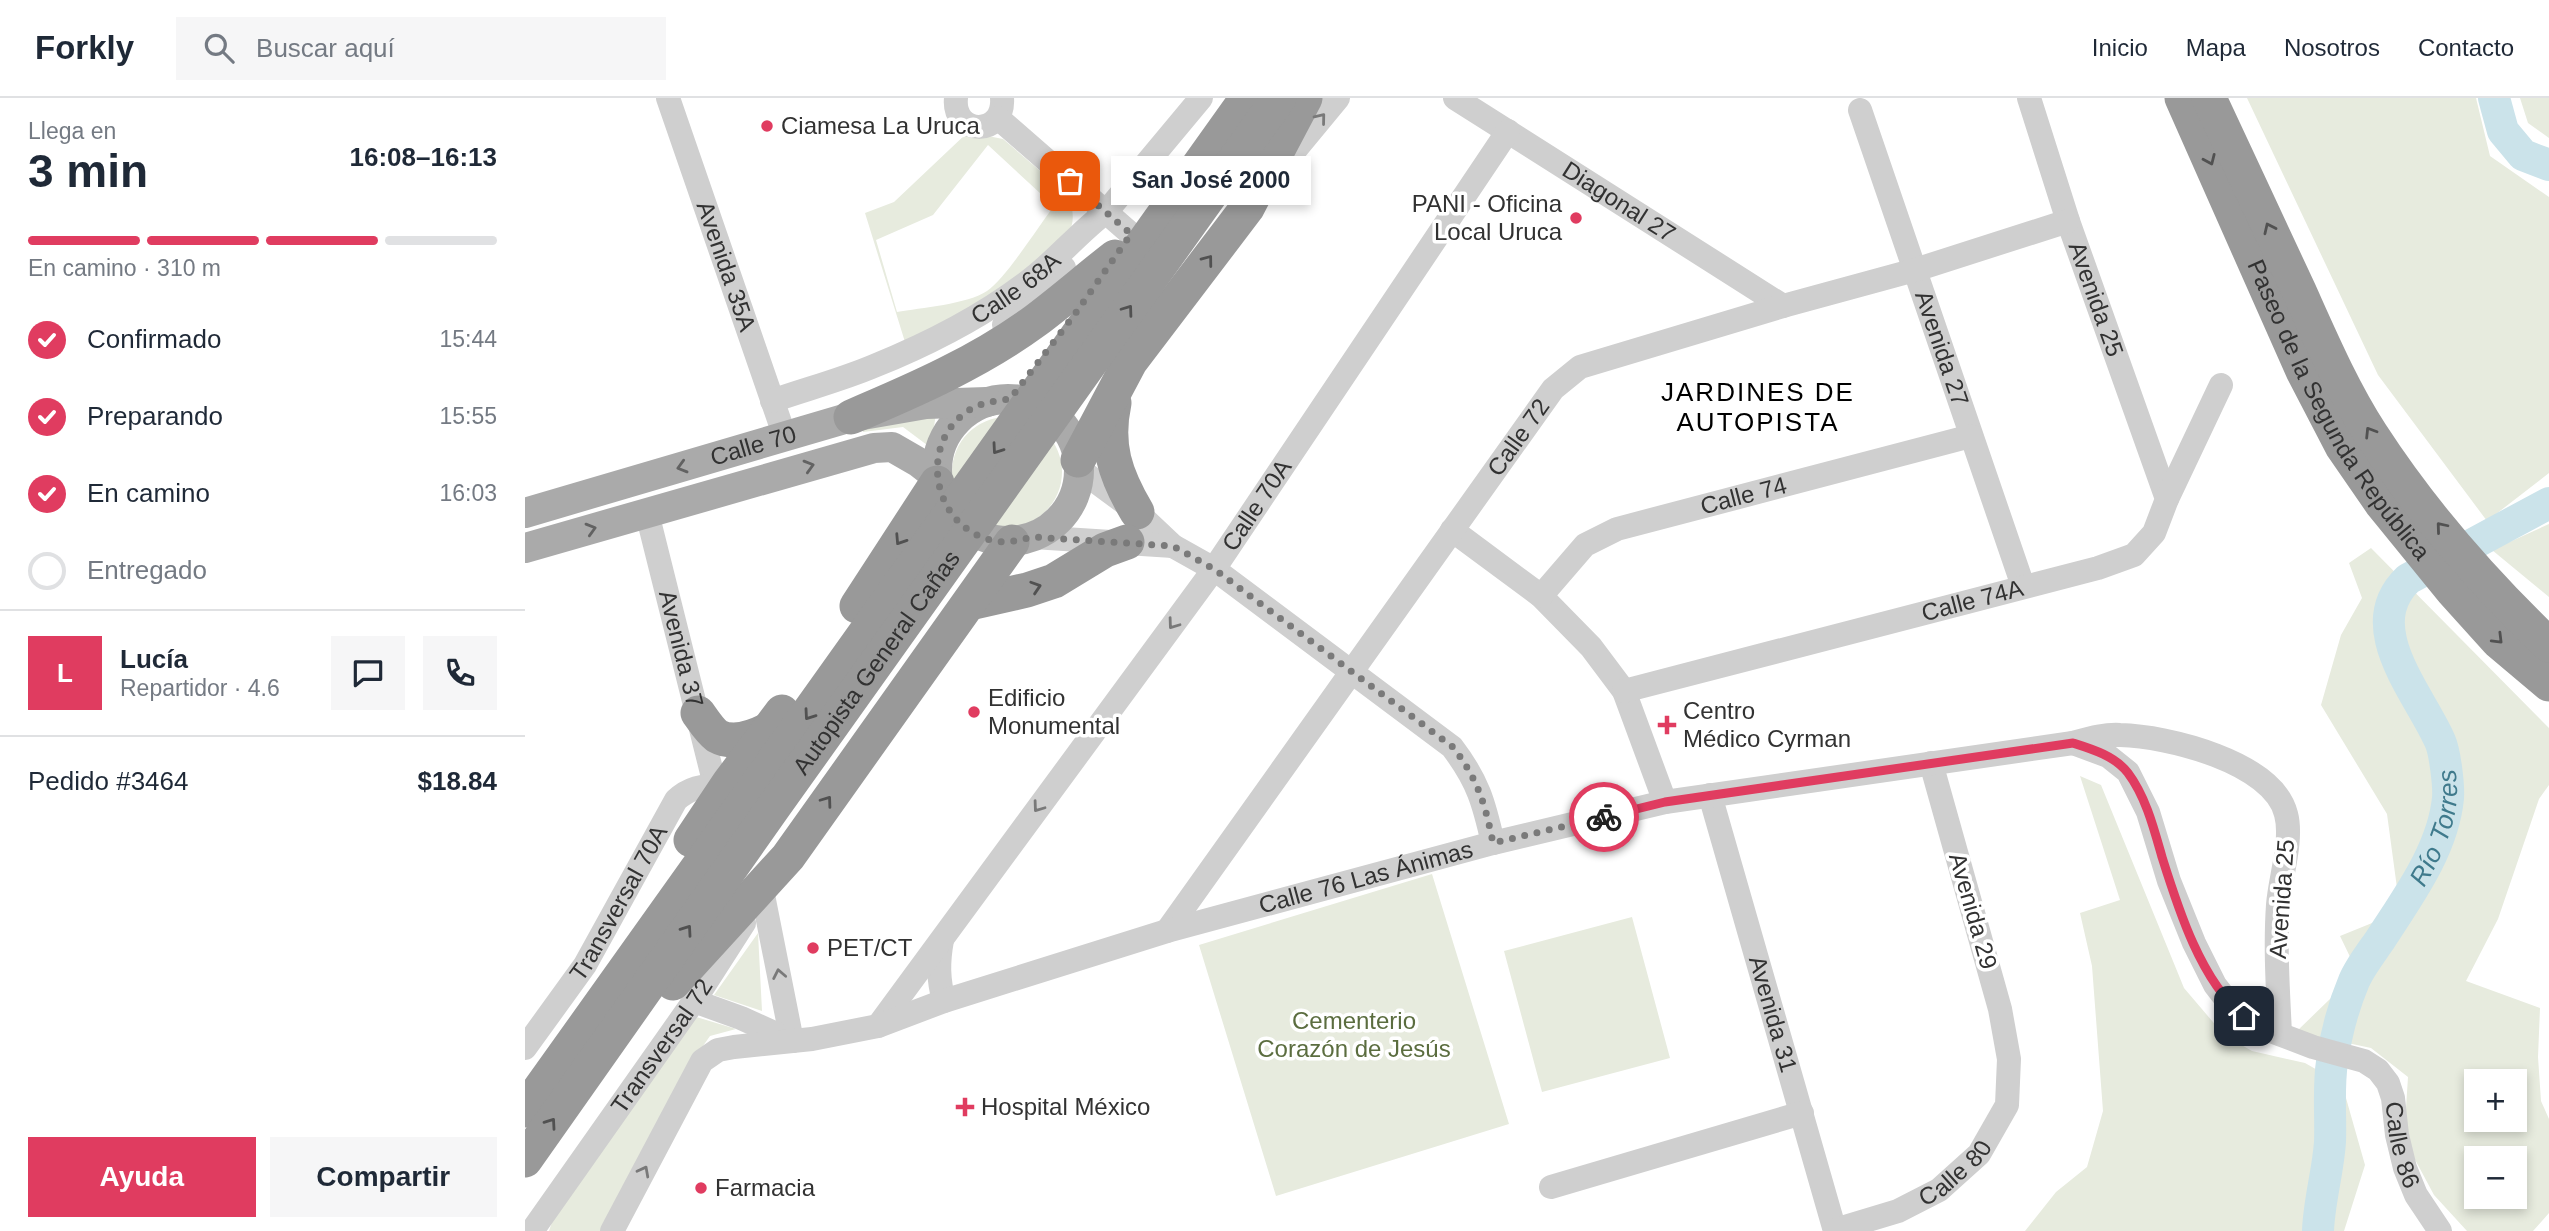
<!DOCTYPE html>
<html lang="es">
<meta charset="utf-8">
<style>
body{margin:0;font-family:Arial,sans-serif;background:#f6f6f7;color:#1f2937;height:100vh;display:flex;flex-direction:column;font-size:26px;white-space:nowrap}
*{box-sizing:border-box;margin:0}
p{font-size:23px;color:#747a83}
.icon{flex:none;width:38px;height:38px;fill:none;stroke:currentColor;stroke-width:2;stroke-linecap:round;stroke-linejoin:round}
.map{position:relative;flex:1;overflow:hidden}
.drawer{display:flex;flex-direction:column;background:#fff;width:525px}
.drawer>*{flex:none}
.buttons{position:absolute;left:1939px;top:971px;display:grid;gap:14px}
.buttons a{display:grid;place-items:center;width:63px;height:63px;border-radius:0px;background:#fff;box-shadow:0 4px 10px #0003;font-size:35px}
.pin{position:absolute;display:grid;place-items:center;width:60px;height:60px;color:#fff;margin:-30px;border-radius:14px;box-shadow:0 4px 10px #0006}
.courier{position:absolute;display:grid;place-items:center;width:70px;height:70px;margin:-35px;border:5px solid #e03c60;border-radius:50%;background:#fff;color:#222;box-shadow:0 2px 9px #0007}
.bubble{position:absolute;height:49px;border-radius:0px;background:#fff;box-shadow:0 4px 10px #0003;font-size:23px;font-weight:700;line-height:49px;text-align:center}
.summary em{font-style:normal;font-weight:700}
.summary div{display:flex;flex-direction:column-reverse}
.summary{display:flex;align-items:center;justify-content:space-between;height:119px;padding:0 28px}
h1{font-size:46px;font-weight:700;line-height:52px}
.bar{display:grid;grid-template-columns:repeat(4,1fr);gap:10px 7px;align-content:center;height:84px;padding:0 28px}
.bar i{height:9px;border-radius:5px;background:#e0e1e3}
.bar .selected{background:#e03c60}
.bar p{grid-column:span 4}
.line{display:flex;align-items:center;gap:18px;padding:0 28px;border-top:2px solid #e0e1e3}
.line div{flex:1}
.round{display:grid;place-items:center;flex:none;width:74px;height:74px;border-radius:0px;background:#f6f6f7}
ol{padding:0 28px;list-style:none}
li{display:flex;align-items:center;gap:21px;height:77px}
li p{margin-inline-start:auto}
li .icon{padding:7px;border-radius:50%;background:#e03c60;color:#fff;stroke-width:4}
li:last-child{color:#747a83}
li i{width:38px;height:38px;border:4px solid #e0e1e3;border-radius:50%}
.cta{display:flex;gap:14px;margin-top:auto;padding:14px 28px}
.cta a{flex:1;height:80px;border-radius:0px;background:#e03c60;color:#fff;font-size:28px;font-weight:700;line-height:80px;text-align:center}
.cta a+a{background:#f6f6f7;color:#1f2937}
header{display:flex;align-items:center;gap:42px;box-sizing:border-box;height:98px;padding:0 35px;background:#fff;border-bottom:2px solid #e0e1e3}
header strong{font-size:33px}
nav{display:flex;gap:38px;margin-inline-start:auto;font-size:24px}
.search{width:490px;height:63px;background:#f6f6f7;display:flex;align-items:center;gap:18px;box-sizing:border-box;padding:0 24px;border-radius:0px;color:#747a83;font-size:26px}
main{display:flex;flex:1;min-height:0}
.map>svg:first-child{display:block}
.green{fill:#e7ebde;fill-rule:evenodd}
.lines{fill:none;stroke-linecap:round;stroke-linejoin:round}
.river{stroke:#cbe3ea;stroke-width:32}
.minor{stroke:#cfcfcf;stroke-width:24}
.major{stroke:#aaa;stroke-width:30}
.highway{stroke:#999;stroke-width:35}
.oneway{stroke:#797979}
.oneway2{stroke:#515151}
.oneway3{stroke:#626262}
.done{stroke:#7a7a7a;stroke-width:7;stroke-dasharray:0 12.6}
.route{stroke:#e03c60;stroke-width:9}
.poi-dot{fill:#e03c60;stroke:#fff;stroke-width:2.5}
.labels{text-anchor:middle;stroke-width:7;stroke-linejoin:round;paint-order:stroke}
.poi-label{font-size:24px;fill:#323232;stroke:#fff;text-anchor:start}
.street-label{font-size:24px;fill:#323232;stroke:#fff}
.park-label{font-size:24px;fill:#5b6d3f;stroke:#fff}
.neighbourhood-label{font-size:26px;letter-spacing:2px;fill:#000;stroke:#fff}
.water-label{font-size:26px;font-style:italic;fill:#3f7a8c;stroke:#fff}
</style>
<header>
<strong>Forkly</strong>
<div class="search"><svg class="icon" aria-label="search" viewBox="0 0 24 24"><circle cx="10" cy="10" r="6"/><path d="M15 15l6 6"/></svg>Buscar aquí</div>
<nav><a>Inicio</a><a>Mapa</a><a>Nosotros</a><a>Contacto</a></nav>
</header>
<main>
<section class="drawer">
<div class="summary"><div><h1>3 min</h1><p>Llega en</p></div><em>16:08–16:13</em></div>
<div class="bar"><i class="selected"></i><i class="selected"></i><i class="selected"></i><i></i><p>En camino · 310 m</p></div>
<ol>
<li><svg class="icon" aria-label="check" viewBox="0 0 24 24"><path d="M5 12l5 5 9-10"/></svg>Confirmado<p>15:44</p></li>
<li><svg class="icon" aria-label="check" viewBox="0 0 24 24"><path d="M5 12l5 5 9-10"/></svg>Preparando<p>15:55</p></li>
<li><svg class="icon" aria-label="check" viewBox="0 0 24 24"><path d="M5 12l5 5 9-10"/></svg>En camino<p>16:03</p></li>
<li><i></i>Entregado</li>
</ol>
<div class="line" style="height:126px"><b class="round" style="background:#e03c60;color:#fff">L</b><div><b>Lucía</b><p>Repartidor · 4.6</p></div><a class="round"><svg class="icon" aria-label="chat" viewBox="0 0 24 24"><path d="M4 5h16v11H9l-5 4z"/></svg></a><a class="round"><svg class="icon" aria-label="phone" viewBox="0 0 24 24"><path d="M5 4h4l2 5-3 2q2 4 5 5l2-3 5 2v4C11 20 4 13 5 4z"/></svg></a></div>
<div class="line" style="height:91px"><div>Pedido #3464</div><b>$18.84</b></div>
<div class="cta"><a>Ayuda</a><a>Compartir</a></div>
</section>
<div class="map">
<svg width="2024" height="1133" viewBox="0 0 2024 1133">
<rect width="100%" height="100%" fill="#fff"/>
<path class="green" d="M1722 0H1951L1965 58 2024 99V375L1962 423 1853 277Z
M1995 0H2024V40L2003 25Z
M443 34 478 41 541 95C548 106 551 124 543 136 539 143 529 149 523 154 478 194 433 217 380 244L340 115 369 104ZM463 47 529 108C513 129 481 180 462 193 443 206 395 210 372 214L351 142 408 117Z
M411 315 406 350 378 329 338 334 337 324Z
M427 374a55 55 0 1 1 110 0a55 55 0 1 1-110 0Z
M2024 426V499L1967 452Z
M1846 450 2024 630V687L2014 701 1973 821 1941 883 2015 910 2013 959 2016 1003 2024 1021V1115L2008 1133H1942L1909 1097 1879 1041 1883 979 1846 950 1771 934 1806 900 1828 865 1815 838 1852 823 1872 790 1862 716 1796 607 1816 537 1837 500 1824 465ZM1951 984H1990V1022H1951ZM1951 1060H1990V1099H1951Z
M1555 678 1576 687 1659 890 1699 937 1727 953 1780 965 1817 986 1840 1067 1819 1133H1500L1531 1094 1562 1069 1578 1013 1567 868 1555 815 1595 802Z
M907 776 984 1026 751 1098 674 847Z
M1107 819 1145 960 1017 994 979 853Z
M233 835 237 913 189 897Z
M168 918 211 931 185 938 161 972 80 1133H24L27 1124Z"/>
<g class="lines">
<g class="river">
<path d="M1969 0 1978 33 1998 57 2024 67"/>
<path id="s1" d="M1793 1133C1794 1103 1803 1074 1805 1044 1806 1018 1803 990 1807 964 1811 936 1818 909 1829 883 1835 869 1846 855 1855 842 1882 800 1918 752 1923 700 1924 688 1920 654 1915 643 1894 595 1833 529 1883 481L2024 405"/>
</g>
<g class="minor">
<path id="s2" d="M143 0 260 339"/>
<path d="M431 0C427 38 480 39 477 0"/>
<path id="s3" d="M930 0 1258 208"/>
<path id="s4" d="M1504 0 1543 123 1642 401"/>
<path id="s5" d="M1335 12 1498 488"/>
<path d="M473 20 606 136"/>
<path d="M756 69 813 0"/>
<path d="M479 227 519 192 539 170"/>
<path id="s6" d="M247 303C281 291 316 282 349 268 401 247 456 219 501 185 530 164 552 136 581 114L676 0"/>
<path d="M554 371 612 414 648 448 689 471 927 649C953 683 959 705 968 745"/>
<path id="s7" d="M122 415 190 687"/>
<path d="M927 432 1016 498 1066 549 1099 593 1140 704"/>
<path d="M508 439 648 448"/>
<path id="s8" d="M1016 498 1060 447 1092 431 1446 338"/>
<path id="s9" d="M1099 593 1573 470 1609 457 1629 435 1642 401 1696 287"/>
<path id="s10" d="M1548 645 1583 658 1603 674 1623 714 1644 783 1669 845 1690 887 1707 909 1730 927 1788 949 1839 963 1853 972 1863 985 1868 1000 1872 1037 1880 1070 1891 1097 1915 1133"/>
<path id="s11" d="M1185 697 1310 1133"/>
<path d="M238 797 267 943"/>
<path id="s12" d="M642 833 1028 291 1055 269 1258 208 1390 172 1543 123"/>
<path d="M417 842C413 864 413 881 419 903"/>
<path d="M169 903 216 920 267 943"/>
<path id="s13" d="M353 928 689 471 983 33"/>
<path id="s14" d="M0 950 60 867 151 702C167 687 183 688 204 685"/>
<path d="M1026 1089 1277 1015"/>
<path id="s15" d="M1310 1132 1373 1113 1414 1092 1454 1056 1482 1007 1484 961 1475 911 1406 665"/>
<path id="s16" d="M7 1133 169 903 219 825"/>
<path id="s17" d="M87 1133 177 963 193 952 209 949 287 941 353 928 419 903 642 833 968 745 1140 704 1548 645C1563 641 1579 636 1595 637 1642 638 1748 664 1761 716 1768 742 1755 780 1753 807 1750 850 1753 893 1755 936"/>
</g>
<g class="major">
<circle cx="483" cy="372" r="71"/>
<path id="s18" d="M0 415 326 319 401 306 462 304"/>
<path d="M0 450 349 350 367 349 393 364 411 378"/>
</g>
<g class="highway">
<path id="s19" d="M1657 0 1778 273 1817 348 1857 406 1927 492 1973 543 2024 586"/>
<path d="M1684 0C1714 64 1744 129 1774 193 1796 242 1817 291 1846 336 1896 413 1958 484 2024 547"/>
<path d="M589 305C580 347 590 377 612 414"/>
<path d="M326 319C390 292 454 264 510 223 538 202 563 180 590 159"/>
<path d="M553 362 605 264 722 110 780 0"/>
<path d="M445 505 502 492 529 483 580 452 602 444"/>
<path d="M332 508 412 385"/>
<path d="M173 615C178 622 185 633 192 638 208 647 229 639 243 632"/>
<path d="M166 742 204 685 257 614"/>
<path d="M148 885 263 759 487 444"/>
<path d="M0 1012 722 0"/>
<path id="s20" d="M0 1062 250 707 754 0"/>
</g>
</g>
<defs><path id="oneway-chevron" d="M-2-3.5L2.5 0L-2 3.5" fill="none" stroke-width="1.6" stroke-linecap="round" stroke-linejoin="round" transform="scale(1.75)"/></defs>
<g class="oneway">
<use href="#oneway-chevron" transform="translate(796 20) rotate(-51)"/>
<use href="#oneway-chevron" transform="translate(648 526) rotate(126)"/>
<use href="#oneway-chevron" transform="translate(513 709) rotate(126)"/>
<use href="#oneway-chevron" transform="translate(254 876) rotate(-101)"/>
<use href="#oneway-chevron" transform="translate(119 1073) rotate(-62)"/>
</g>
<g class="oneway2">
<use href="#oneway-chevron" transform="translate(1685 62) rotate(66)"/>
<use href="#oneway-chevron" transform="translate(1744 130) rotate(-115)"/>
<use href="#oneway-chevron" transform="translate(683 162) rotate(-53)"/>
<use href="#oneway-chevron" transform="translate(603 212) rotate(-54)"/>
<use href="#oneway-chevron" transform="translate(1845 334) rotate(-122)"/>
<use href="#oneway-chevron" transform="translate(472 351) rotate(125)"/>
<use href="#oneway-chevron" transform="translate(1916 429) rotate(-130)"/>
<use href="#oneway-chevron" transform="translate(375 442) rotate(123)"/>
<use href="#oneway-chevron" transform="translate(511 489) rotate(-18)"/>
<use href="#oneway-chevron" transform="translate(1973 541) rotate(45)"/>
<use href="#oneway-chevron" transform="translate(284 617) rotate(125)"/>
<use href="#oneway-chevron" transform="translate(302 703) rotate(-54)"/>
<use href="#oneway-chevron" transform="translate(162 832) rotate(-55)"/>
<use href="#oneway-chevron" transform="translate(26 1025) rotate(-55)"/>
</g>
<g class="oneway3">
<use href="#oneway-chevron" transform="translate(284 368) rotate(-16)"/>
<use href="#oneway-chevron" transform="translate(157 369) rotate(164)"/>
<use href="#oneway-chevron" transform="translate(66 431) rotate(-16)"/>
</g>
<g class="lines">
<path class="done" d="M545 83 606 136 550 216 485 301C469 303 453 305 440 315 393 350 409 428 466 442 480 446 494 442 508 439L648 448 689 471 928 649C953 682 960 705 968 745L1079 719"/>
<path class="route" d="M1079 719 1140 704 1548 645C1567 651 1590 658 1603 675 1621 699 1629 731 1637 759 1653 810 1676 884 1719 918"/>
</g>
<g class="poi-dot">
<circle cx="242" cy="28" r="7"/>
<circle cx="1051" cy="120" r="7"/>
<circle cx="449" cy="614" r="7"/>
<path d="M1138.5 616.5h7v7h7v7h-7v7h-7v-7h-7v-7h7z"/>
<circle cx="288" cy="850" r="7"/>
<path d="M436.5 998.5h7v7h7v7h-7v7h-7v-7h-7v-7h7z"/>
<circle cx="176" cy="1090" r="7"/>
</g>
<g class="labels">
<g class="poi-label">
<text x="256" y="36">Ciamesa La Uruca</text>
<text x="1037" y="114" text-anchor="end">PANI - Oficina<tspan x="1037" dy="28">Local Uruca</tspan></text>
<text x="463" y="608">Edificio<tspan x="463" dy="28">Monumental</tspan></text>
<text x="1158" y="621">Centro<tspan x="1158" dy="28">Médico Cyrman</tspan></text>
<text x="302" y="858">PET/CT</text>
<text x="456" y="1017">Hospital México</text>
<text x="190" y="1098">Farmacia</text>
</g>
<g class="street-label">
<text dy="8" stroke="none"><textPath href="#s3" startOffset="194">Diagonal 27</textPath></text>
<text dy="8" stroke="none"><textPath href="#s2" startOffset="178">Avenida 35A</textPath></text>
<text dy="8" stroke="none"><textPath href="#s6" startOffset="270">Calle 68A</textPath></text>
<text dy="8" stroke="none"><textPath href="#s4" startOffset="212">Avenida 25</textPath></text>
<text dy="8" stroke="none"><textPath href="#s5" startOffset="252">Avenida 27</textPath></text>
<text dy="8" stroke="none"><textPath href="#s19" startOffset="350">Paseo de la Segunda República</textPath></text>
<text dy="8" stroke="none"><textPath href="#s12" startOffset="606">Calle 72</textPath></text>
<text dy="8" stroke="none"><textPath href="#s18" startOffset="238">Calle 70</textPath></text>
<text dy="8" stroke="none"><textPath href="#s8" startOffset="234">Calle 74</textPath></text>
<text dy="8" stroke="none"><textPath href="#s13" startOffset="644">Calle 70A</textPath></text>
<text dy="8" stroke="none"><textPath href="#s9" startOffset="360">Calle 74A</textPath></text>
<text dy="8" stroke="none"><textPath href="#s7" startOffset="140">Avenida 37</textPath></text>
<text dy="8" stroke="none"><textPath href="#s20" startOffset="609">Autopista General Cañas</textPath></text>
<text dy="8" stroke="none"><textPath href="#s17" startOffset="884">Calle 76 Las Ánimas</textPath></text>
<text transform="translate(1757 801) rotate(-86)" y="8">Avenida 25</text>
<text dy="8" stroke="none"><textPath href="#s14" startOffset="173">Transversal 70A</textPath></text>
<text transform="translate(1448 813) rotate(74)" y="8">Avenida 29</text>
<text dy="8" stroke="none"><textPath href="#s11" startOffset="228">Avenida 31</textPath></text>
<text dy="8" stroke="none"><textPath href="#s16" startOffset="226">Transversal 72</textPath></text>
<text dy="8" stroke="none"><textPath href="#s10" startOffset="562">Calle 86</textPath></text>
<text dy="8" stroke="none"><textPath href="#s15" startOffset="135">Calle 80</textPath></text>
</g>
<g class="park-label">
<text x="829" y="931">Cementerio<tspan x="829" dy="28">Corazón de Jesús</tspan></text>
</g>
<g class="neighbourhood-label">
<text x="1233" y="303">JARDINES DE<tspan x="1233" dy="30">AUTOPISTA</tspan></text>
</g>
<g class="water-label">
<text dy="9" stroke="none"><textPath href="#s1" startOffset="430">Río Torres</textPath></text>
</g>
</g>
</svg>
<div class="buttons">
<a>+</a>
<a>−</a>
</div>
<div class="pin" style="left:545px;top:83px;background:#ea580c"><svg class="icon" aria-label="bag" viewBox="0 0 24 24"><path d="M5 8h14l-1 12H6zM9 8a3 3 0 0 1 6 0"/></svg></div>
<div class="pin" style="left:1719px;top:918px;background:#1f2937"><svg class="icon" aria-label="home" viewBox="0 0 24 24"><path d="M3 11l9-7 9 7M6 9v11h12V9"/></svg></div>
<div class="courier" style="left:1079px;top:719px"><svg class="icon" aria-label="bike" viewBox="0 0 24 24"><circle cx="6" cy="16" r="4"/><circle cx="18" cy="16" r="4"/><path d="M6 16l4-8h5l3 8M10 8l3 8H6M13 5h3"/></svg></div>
<div class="bubble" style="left:586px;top:58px;width:200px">San José 2000</div>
</div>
</main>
